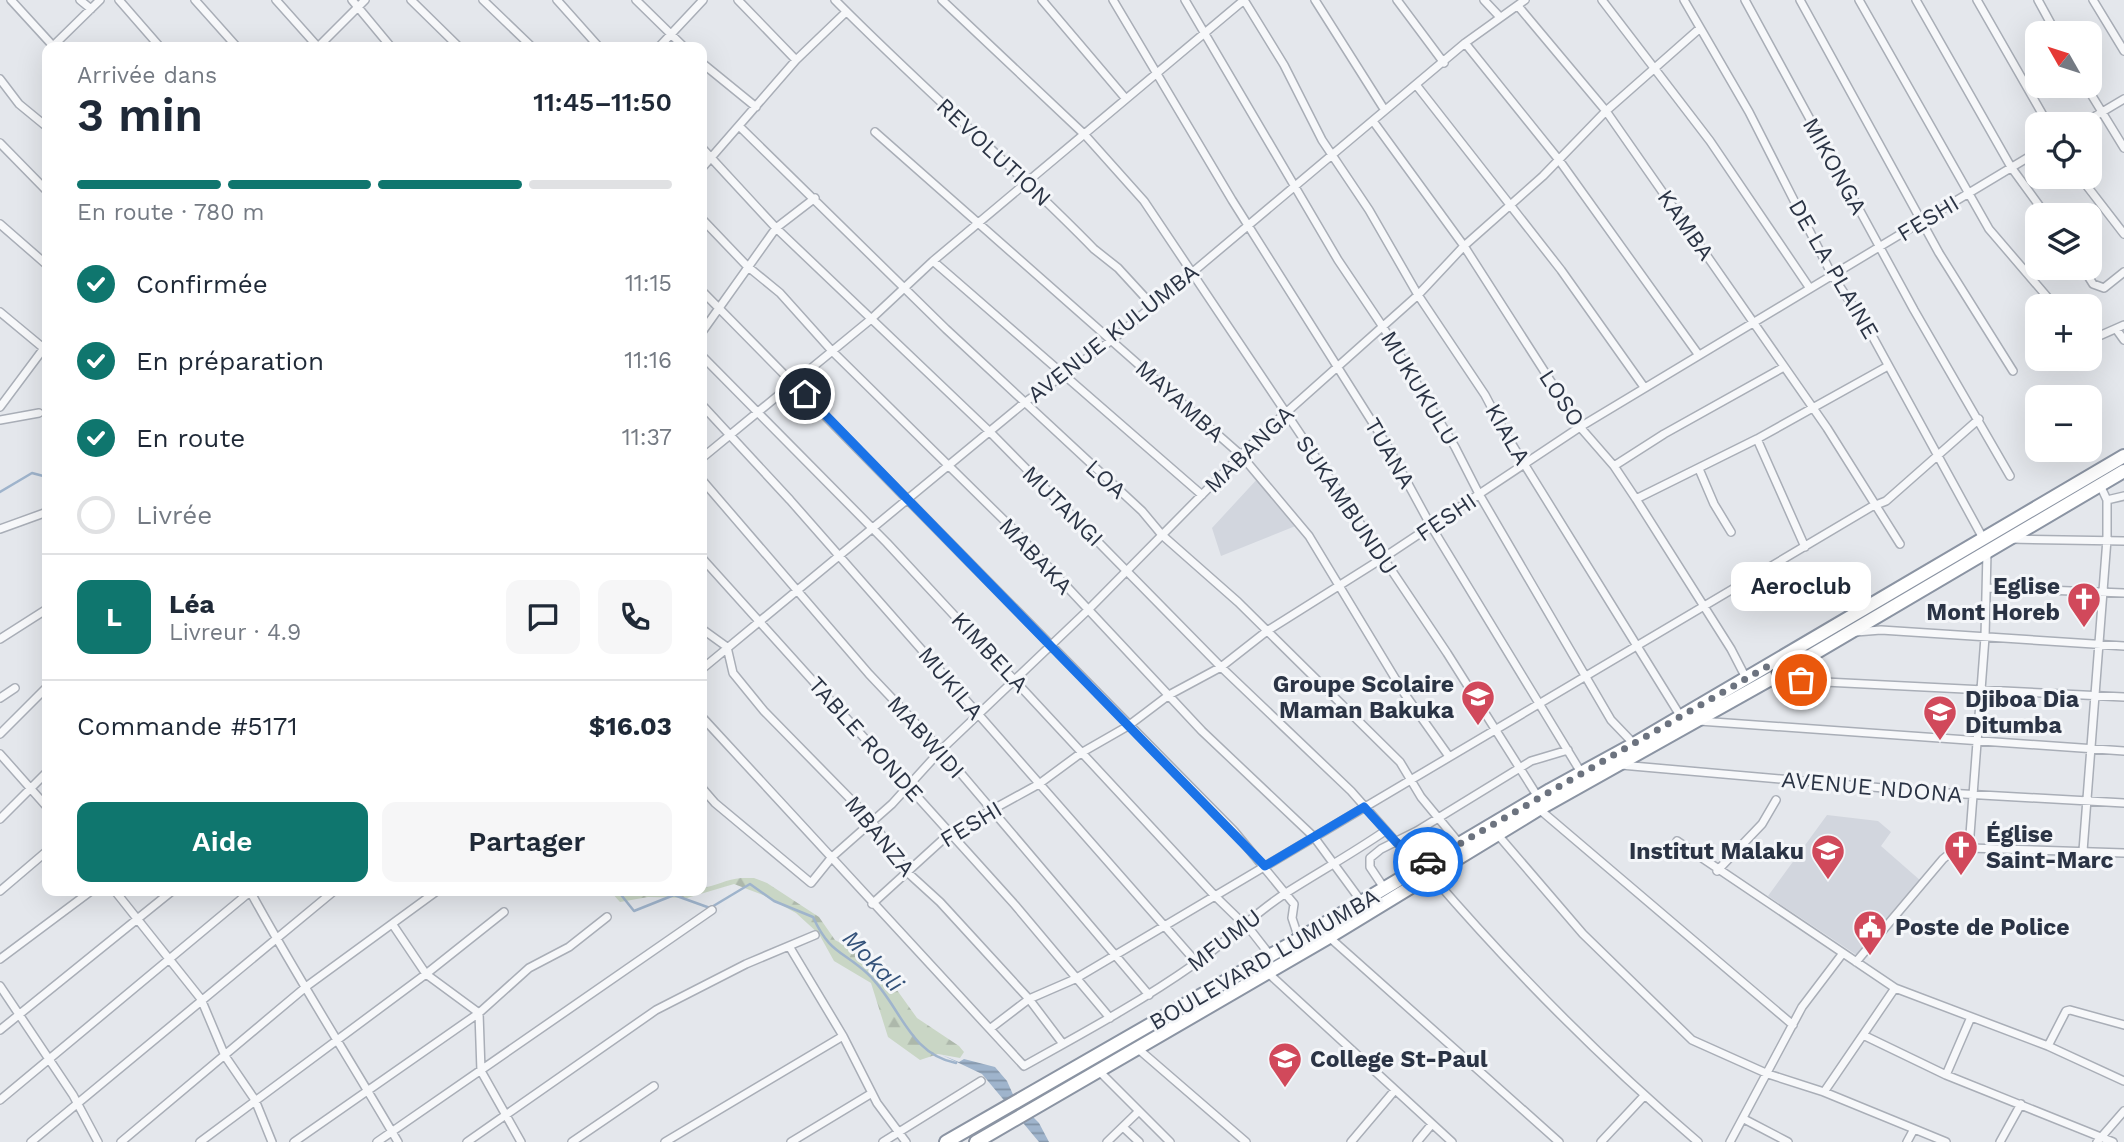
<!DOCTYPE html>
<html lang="fr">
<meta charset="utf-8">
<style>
body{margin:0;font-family:"Work Sans",sans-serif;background:#f6f6f7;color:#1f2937;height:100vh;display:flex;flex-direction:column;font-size:26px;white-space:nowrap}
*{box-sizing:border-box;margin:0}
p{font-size:23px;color:#747a83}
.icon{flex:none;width:38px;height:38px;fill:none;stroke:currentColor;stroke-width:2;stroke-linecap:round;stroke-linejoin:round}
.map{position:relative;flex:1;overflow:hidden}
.panel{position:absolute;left:42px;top:42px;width:665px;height:854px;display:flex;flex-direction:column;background:#fff;border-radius:14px;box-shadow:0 7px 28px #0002}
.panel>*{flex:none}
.needle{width:46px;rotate:309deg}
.fabs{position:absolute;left:2025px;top:21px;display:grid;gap:14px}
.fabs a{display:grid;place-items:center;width:77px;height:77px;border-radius:14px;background:#fff;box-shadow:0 7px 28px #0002;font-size:35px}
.pin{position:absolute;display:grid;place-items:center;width:60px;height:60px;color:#fff;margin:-30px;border:4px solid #fff;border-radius:50%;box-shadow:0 2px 7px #0007}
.courier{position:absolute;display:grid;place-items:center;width:70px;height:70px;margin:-35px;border:5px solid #1a73e8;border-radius:50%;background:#fff;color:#222;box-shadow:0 2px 9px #0007}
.bubble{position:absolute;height:49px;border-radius:14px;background:#fff;box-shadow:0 7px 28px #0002;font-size:23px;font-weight:600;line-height:49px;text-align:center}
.summary em{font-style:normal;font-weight:600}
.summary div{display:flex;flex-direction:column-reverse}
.summary{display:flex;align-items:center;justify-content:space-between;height:119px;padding:0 35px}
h1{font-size:46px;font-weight:600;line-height:52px}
.bar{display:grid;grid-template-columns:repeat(4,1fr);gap:10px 7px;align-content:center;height:84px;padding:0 35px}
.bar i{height:9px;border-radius:5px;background:#e0e1e3}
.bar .current{background:#0f766e}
.bar p{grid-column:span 4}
.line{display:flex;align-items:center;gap:18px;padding:0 35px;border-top:2px solid #e0e1e3}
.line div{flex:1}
.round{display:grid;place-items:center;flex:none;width:74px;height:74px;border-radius:14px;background:#f6f6f7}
ol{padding:0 35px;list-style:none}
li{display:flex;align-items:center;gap:21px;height:77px}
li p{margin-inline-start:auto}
li .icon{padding:7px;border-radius:50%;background:#0f766e;color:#fff;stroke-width:4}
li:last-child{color:#747a83}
li i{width:38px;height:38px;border:4px solid #e0e1e3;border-radius:50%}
.action{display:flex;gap:14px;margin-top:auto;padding:14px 35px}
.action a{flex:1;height:80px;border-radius:14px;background:#0f766e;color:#fff;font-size:28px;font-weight:600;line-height:80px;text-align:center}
.action a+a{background:#f6f6f7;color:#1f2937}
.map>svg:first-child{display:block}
.built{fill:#d2d6de}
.forest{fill:url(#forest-firs)}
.water{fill:url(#water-rules)}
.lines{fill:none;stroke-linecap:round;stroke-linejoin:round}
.stream{stroke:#9fb4cc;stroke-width:2.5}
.street-casing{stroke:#a9aeb7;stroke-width:10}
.highway-casing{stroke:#8b94a3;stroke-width:16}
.street{stroke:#f7f8fa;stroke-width:7}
.highway{stroke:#fff;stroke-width:12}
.done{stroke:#6c737f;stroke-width:7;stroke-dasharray:0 12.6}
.route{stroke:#1a73e8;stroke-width:9}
.labels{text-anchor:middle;stroke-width:6;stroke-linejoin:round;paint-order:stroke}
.street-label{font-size:23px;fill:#2b3445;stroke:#f4f6f9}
.poi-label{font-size:23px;font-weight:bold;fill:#2b3445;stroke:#f4f6f9;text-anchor:start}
.water-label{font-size:24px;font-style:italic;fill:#34527a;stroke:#f4f6f9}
</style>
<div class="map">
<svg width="2124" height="1142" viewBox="0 0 2124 1142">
<defs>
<pattern id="forest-firs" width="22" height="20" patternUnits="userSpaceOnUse" patternTransform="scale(1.75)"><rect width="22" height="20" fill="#c9d6c5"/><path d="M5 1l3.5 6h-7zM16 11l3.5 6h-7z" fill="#adb8ab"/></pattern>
<pattern id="water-rules" width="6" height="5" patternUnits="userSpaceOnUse" patternTransform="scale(1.75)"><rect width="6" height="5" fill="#9fb4cc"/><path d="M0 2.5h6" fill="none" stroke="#8293a7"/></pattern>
</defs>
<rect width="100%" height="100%" fill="#e4e7ec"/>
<path class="built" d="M1260 476 1298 525 1221 556 1212 528Z
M1827 815 1878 821 1891 832 1881 846 1921 881 1858 956 1768 896Z"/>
<path class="forest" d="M741 878H754L767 883 819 917 835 940 861 954 889 979 917 1018 959 1046 964 1052 960 1058 938 1054 920 1060 888 1037 871 983 834 961 819 934 796 913 763 895 734 884 687 898 648 897 620 902 610 891H635L640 895 702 891V888C716 886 727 879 741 878Z"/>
<path class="water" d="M942 1055 959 1062 964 1059 995 1067 1007 1081 1015 1099 1039 1123 1049 1142H1039L982 1074Z"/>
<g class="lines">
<path class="stream" d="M0 492 32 473 47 477
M618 891 634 911 674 895 710 908 750 884 774 901 813 917C830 954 842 950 868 974 900 1004 908 1054 956 1063"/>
<g class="street-casing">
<path id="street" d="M11 0 54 47
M80 0 91 9
M119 0 160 47
M195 0 237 47
M276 0 318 47
M352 0 391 47
M411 0 459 47
M483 0 532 47
M557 0 599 47
M636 0 684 47
M738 0 796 60
M835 0C919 85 1010 163 1094 249L1118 268 1152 305
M942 0 1085 135 1144 201 1447 653 1538 797
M1042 0 1126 99
M1113 0 1232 200 1388 447 1431 526 1582 774
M1185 0 1338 260 1383 327 1455 447 1479 494 1611 720 1634 744
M1244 0 1284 65 1322 140 1369 210 1418 295 1485 395 1505 433 1681 717
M1315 0 1384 109
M1397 0 1444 63
M1484 0 1499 16
M1602 0 1710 141 1809 287
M1684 0 1749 112 1832 275 1869 330 1984 540
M1745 0 1914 310 2010 476
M1800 0 1939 253 2013 371
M1859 0 1989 229 2055 306
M1916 0 2011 167 2046 215
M1977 0 2048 124
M2038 0 2056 33
M2093 0 2124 51
M1518 6 1606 111 1827 428 1900 544
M1465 43 1559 160 1698 354
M54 45 100 0
M318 47 365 0
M659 47 703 0
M702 63 756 107
M0 79 19 104 47 127
M1417 86 1561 270 1644 387
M2086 86 2124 148
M1373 121 1464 246 1580 427 1614 466 1636 499 1731 649 1746 678
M2082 124 2124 99
M739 126 946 329 1142 511 1162 535 1238 602 1400 762 1421 797 1459 843
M875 132 1241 455 1309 536 1404 693 1448 755
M0 143 47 191
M702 148 776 228 989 431 1221 667 1351 791 1396 842 1423 865
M702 168 796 60 845 13
M2080 177 2124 234
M702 219 747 266 780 293 832 351 1011 527 1202 731 1314 837 1361 901
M0 224 47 265
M933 261 1202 495
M2083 268 2093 284 2104 288 2124 272
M702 291 1234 831 1294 904 1292 918 1299 939
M0 312 47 351
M2116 329 2124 340
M702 332 776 228 815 198
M2090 340 2124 325
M702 356 887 543 1215 896 1252 932 1270 955
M702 405 790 500 1197 963
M0 407 47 344
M0 420 39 413
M1757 439 1805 547
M702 458 870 320 933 261 1244 0
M1614 466 1664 434 1784 367
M1699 469 1714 504 1731 532
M702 480 869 674 941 750 1149 995
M2100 485 2107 500 2124 496
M1636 499 1757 439 1888 366
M0 529 47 512
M2009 539 2124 541
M702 558 1015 905 1110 1018
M1988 588 2124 593
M702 629 727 647 733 673 764 711 872 821 906 871 940 902 1029 999 1063 1044
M1856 632 1881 630 2124 646
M0 639 47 609
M702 669 1024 403 1112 340 1465 43 1525 0
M1779 676 1825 682 2124 697
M0 698 15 688
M702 717 1024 1066C1081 1034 1139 1003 1193 965 1226 943 1253 914 1286 893 1319 872 1353 853 1385 831
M1699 721 2124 751
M0 734 47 687
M0 754 47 807
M1621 765 1929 792 2124 803
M702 788 715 803 811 883 832 857 892 804 941 750 1088 610 1261 435 1418 295 1464 246 1543 176 1606 111 1699 29
M1539 809 1793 1025
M0 819 47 772
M1498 835 1583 934 1692 1040 1768 1074 1824 1092 1946 1142
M1677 841 1895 988 2048 1046 2124 1081
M1969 848 1985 637 1987 552
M2083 851 2107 539V500
M1717 871 1762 824 1776 800
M1431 875C1512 969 1603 1061 1698 1142
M1384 888 1370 867V858L1381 849 1417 831 1531 761 1568 750
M0 891 47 851
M115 891 201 999 225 1056 255 1100 272 1142
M250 891C296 976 349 1058 398 1142
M872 904 950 833 1039 784 1081 753 1128 726 1169 695 1221 667 1267 631 1383 558 1580 427 2037 152
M393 925 426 974 479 1013 481 1071 521 1142
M1329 937 1559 1142
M789 946 843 1036 877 1103 906 1142
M0 959 91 891
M1856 962 1943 859 1954 850 1969 848 2124 853
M1267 972 1452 1142
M0 986 73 1095 98 1142
M991 1028 1029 999 1075 979 1871 507 1886 501 1979 419
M0 1030 172 891
M1863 1035 1946 1075 2113 1142
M2048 1046 2066 1011 2070 1010 2124 1025
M1136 1047 1246 1142
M1098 1070 1170 1142
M1946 1075 1971 1017
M1824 1092 1895 988
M0 1100 251 891
M1744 1119 1788 1142
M1123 1127 1139 1142
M31 1142 334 891
M121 1142 307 986 437 891
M200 1142 426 974 504 912
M294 1142 479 1013 529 968 569 947 607 917
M377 1142 712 910
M467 1142 656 1010 746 964 815 935
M572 1142 654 1086
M665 1142 843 1036
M791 1142 872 1093
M883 1142 981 1081
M1107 1142 1139 1111
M1351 1142 1395 1090
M1417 1142 1432 1124
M1601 1142 1644 1096
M1730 1142 1802 1007 1843 953
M1907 1142 1914 1129
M2000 1142 2021 1104
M2097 1142 2124 1111"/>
</g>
<g class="highway-casing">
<path id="highway" d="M946 1142 1299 939 1550 790 1634 744 2124 456
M976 1142 1329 937 1539 809 1776 676 2124 471"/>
</g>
<use href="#street" class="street"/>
<use href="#highway" class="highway"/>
</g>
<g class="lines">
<path class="done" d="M1428 862 1770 665 1776 676 1801 680"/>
<path class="route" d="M805 394 1265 866 1364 807 1396 842 1423 865 1428 862"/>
</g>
<defs>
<g id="church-pin" transform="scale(1.75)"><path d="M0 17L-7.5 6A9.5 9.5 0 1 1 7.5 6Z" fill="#d1495b" stroke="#f4f6f9"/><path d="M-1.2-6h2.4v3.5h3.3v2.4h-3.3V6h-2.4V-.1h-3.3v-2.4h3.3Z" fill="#fff"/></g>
<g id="school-pin" transform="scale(1.75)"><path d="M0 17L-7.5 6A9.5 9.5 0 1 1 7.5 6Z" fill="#d1495b" stroke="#f4f6f9"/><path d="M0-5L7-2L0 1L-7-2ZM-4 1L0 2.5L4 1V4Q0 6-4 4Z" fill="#fff"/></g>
<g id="civic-pin" transform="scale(1.75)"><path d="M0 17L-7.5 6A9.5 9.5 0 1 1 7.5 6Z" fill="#d1495b" stroke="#f4f6f9"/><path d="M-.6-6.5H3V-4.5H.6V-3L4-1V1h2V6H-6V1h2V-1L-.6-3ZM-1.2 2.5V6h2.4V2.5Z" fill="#fff"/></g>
</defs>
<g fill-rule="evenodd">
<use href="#church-pin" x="2084" y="599"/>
<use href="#school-pin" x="1478" y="697"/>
<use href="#school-pin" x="1940" y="712"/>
<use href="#church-pin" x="1961" y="847"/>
<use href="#school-pin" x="1828" y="851"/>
<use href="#civic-pin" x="1870" y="927"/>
<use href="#school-pin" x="1285" y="1059"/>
</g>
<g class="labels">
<g class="street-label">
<text transform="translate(994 152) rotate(43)" y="8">REVOLUTION</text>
<text transform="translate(1835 166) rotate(61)" y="8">MIKONGA</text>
<text transform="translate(1928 218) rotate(-31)" y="8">FESHI</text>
<text transform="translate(1686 225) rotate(55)" y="8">KAMBA</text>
<text transform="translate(1834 269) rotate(60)" y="8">DE LA PLAINE</text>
<text transform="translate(1113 333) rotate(-38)" y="8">AVENUE KULUMBA</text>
<text transform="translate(1420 388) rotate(59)" y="8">MUKUKULU</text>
<text transform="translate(1562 398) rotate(57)" y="8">LOSO</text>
<text transform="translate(1180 401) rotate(42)" y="8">MAYAMBA</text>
<text transform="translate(1508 434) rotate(60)" y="8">KIALA</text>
<text transform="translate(1249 449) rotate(-44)" y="8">MABANGA</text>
<text transform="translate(1390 453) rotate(60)" y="8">TUANA</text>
<text transform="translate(1106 479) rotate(42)" y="8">LOA</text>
<text transform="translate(1347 505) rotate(56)" y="8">SUKAMBUNDU</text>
<text transform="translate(1063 506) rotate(45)" y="8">MUTANGI</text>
<text transform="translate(1446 517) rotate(-34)" y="8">FESHI</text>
<text transform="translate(1036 556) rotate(47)" y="8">MABAKA</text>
<text transform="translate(990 652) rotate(47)" y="8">KIMBELA</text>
<text transform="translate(951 683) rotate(50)" y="8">MUKILA</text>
<text transform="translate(926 737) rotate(48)" y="8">MABWIDI</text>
<text transform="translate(866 739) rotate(48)" y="8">TABLE RONDE</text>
<text transform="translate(1872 787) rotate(5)" y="8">AVENUE NDONA</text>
<text transform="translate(971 824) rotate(-31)" y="8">FESHI</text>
<text transform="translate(880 836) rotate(51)" y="8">MBANZA</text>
<text transform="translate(1224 940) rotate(-38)" y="8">MFUMU</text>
<text transform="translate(1264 959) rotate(-30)" y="8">BOULEVARD LUMUMBA</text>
</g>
<g class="poi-label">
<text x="2060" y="594" text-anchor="end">Eglise<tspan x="2060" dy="26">Mont Horeb</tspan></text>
<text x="1454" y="692" text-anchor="end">Groupe Scolaire<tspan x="1454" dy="26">Maman Bakuka</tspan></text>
<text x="1965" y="707">Djiboa Dia<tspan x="1965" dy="26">Ditumba</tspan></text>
<text x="1986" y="842">Église<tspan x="1986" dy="26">Saint-Marc</tspan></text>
<text x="1804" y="859" text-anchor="end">Institut Malaku</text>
<text x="1895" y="935">Poste de Police</text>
<text x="1310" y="1067">College St-Paul</text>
</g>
<g class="water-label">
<text transform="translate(873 961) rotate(46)" y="8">Mokali</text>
</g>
</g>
</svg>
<div class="fabs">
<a><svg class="needle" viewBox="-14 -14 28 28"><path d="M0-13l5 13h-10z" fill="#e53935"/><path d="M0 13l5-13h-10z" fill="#747a83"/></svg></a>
<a><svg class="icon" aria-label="locate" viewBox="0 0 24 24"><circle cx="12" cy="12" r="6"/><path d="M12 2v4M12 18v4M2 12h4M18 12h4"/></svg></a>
<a><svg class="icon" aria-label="layers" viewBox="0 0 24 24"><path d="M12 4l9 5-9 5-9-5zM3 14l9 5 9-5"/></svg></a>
<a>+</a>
<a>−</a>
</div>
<div class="pin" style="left:1801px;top:680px;background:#ea580c"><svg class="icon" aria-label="bag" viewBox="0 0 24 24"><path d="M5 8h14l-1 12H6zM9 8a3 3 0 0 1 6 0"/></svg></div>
<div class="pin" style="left:805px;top:394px;background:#1f2937"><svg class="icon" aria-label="home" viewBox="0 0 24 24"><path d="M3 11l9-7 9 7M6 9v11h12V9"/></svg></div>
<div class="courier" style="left:1428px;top:862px"><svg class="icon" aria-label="car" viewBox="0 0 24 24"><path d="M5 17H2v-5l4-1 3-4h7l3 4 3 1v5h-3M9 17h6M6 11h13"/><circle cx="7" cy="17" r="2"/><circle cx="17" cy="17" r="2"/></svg></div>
<div class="bubble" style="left:1731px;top:562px;width:140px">Aeroclub</div>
<section class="panel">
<div class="summary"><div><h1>3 min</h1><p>Arrivée dans</p></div><em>11:45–11:50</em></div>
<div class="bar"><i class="current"></i><i class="current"></i><i class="current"></i><i></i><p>En route · 780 m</p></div>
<ol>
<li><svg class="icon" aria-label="check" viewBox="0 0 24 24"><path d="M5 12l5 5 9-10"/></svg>Confirmée<p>11:15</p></li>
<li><svg class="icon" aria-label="check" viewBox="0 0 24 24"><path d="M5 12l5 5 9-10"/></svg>En préparation<p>11:16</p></li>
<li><svg class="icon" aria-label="check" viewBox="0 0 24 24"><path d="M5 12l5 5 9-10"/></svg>En route<p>11:37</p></li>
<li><i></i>Livrée</li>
</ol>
<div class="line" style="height:126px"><b class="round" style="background:#0f766e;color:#fff">L</b><div><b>Léa</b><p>Livreur · 4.9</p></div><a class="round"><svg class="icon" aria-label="chat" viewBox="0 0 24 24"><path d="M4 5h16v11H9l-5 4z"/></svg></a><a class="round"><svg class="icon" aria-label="phone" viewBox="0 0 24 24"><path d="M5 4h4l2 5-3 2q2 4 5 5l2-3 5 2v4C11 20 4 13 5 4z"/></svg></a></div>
<div class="line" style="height:91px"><div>Commande #5171</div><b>$16.03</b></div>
<div class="action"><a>Aide</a><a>Partager</a></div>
</section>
</div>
